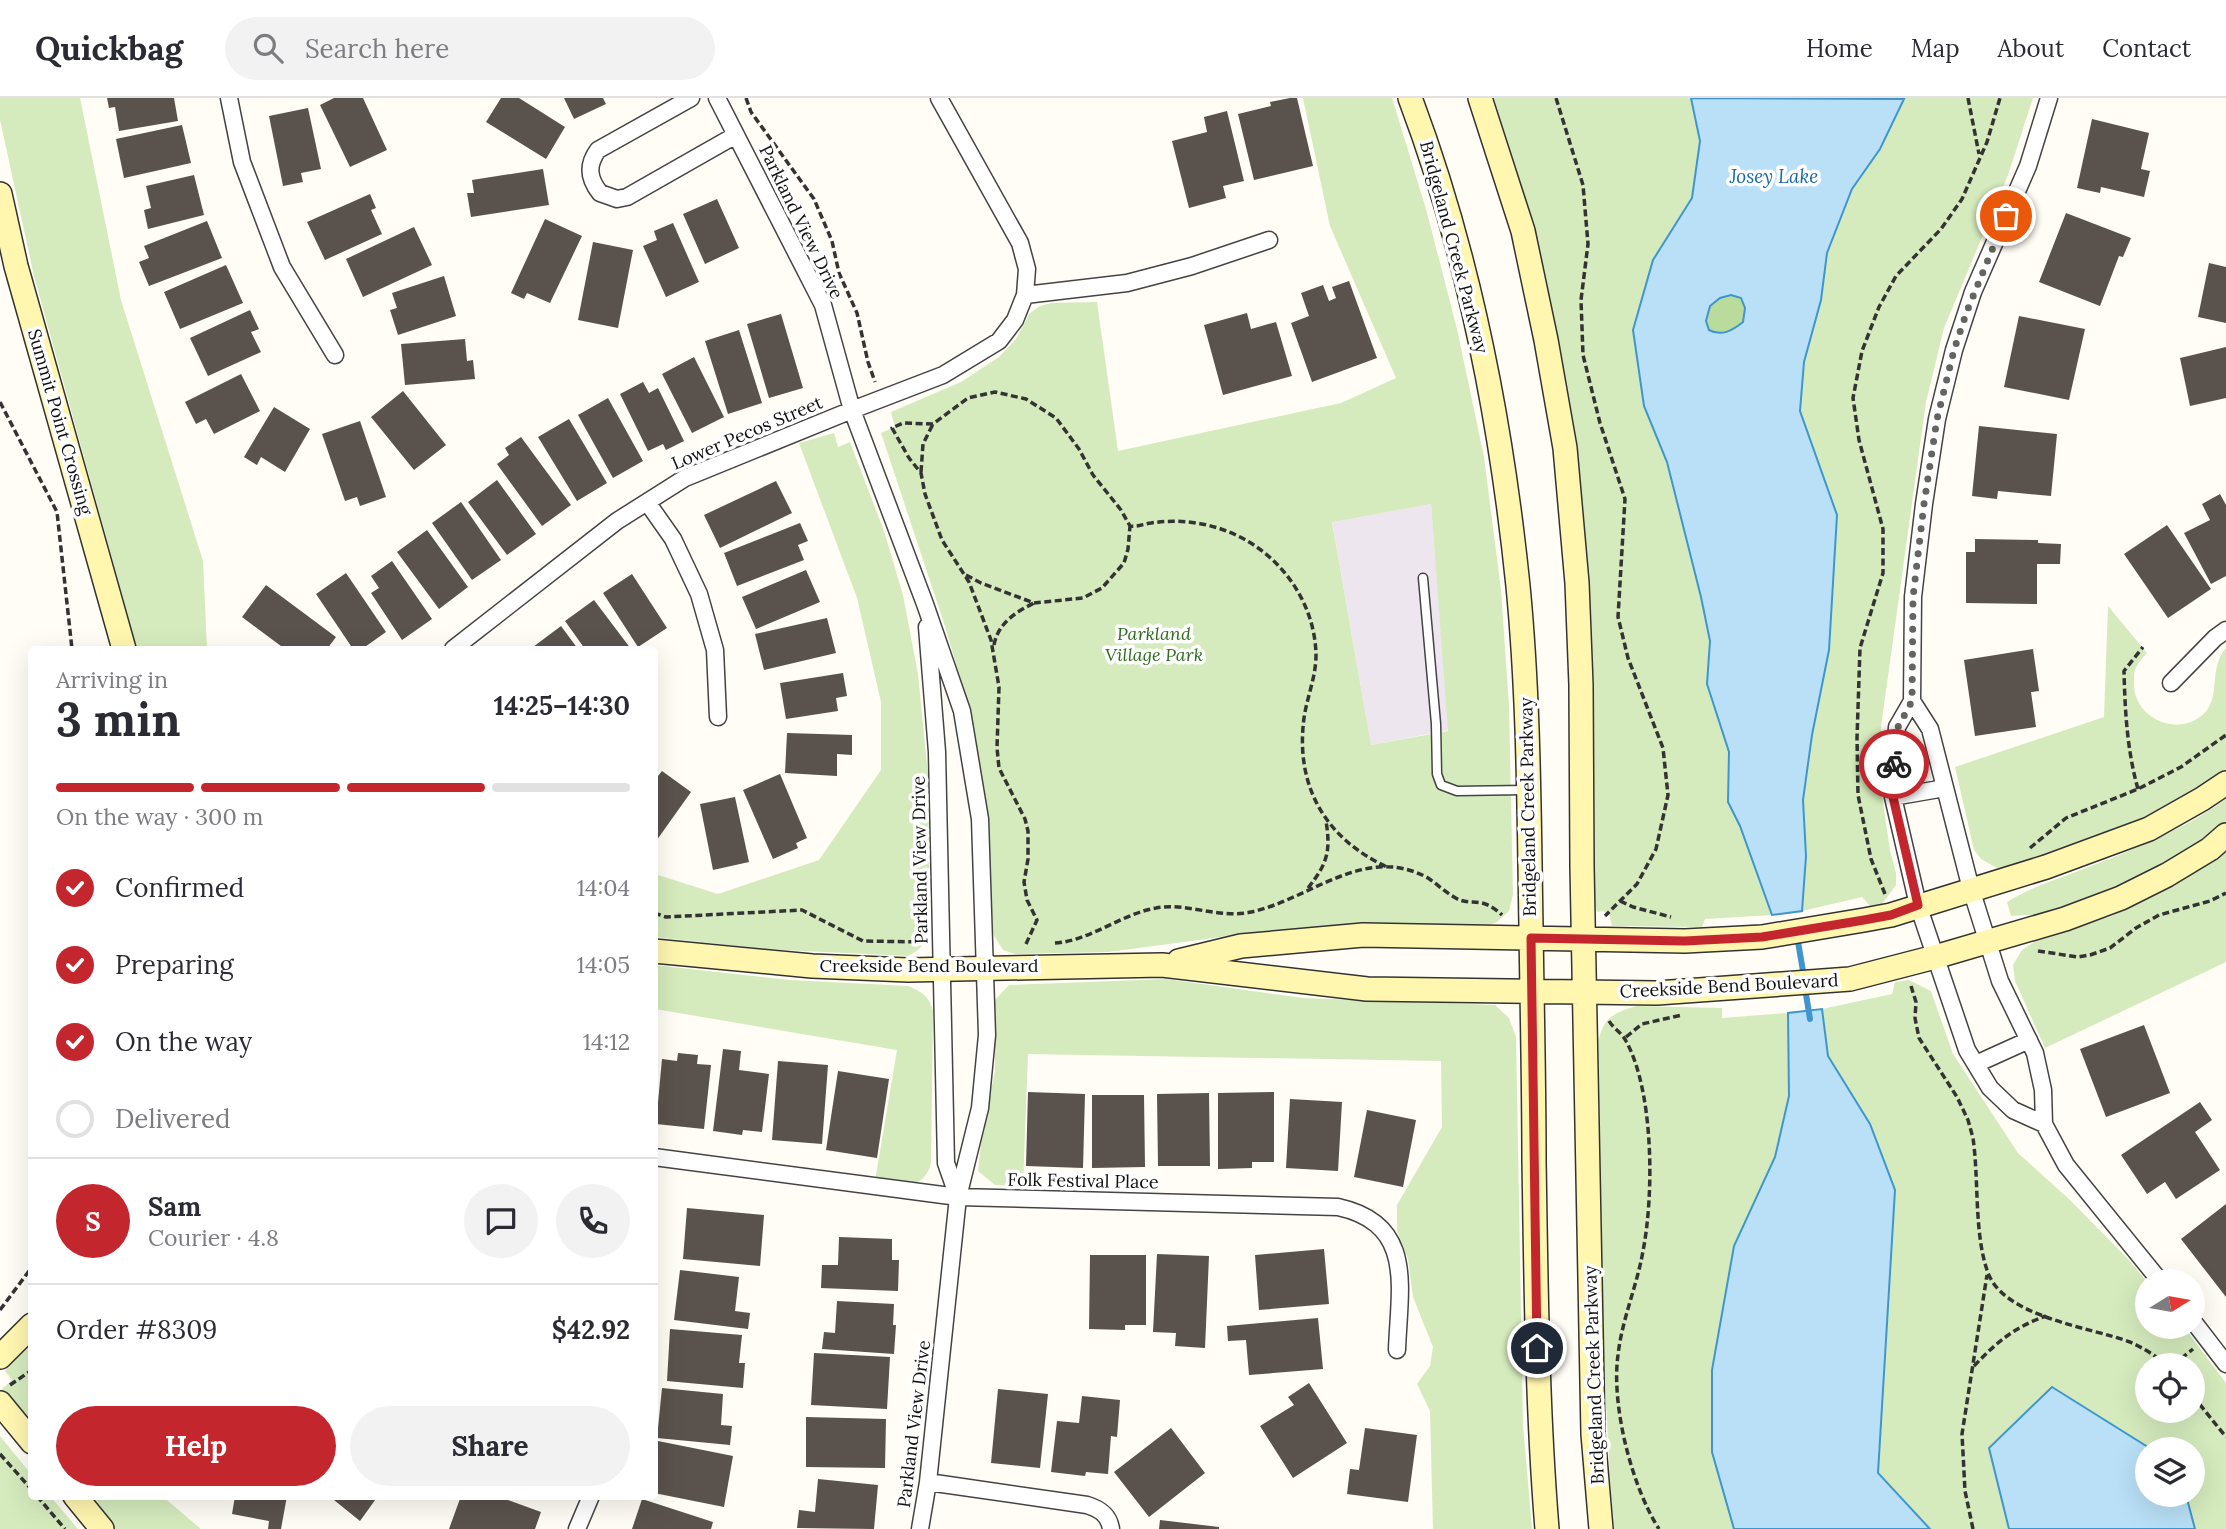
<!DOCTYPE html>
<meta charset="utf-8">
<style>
body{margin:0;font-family:Lora,serif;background:#f2f2f3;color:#2b2b33;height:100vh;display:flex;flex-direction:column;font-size:26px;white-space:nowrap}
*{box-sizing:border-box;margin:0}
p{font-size:23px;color:#7c7c81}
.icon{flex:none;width:38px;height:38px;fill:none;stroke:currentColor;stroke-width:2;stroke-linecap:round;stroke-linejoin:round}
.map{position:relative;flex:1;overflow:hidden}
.sheet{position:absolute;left:28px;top:548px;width:630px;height:854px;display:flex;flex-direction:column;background:#fff;border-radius:7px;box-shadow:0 7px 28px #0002}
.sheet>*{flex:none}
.needle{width:46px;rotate:79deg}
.fabs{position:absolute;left:2135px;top:1171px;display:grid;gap:14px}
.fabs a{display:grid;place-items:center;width:70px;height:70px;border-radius:50%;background:#fff;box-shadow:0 7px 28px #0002;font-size:35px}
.pin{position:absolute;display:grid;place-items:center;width:60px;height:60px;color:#fff;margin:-30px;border:4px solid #fff;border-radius:50%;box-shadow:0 2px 7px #0007}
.courier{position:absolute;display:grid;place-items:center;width:70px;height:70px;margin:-35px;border:5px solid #c4262e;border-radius:50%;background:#fff;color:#222;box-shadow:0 2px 9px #0007}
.head em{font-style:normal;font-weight:800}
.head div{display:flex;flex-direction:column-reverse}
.head{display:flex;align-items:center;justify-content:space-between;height:119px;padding:0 28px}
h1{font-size:46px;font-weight:800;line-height:52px}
.bar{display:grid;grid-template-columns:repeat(4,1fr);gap:10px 7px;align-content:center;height:84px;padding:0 28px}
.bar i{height:9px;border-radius:5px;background:#e1e1e2}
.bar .current{background:#c4262e}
.bar p{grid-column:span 4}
.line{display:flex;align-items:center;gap:18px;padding:0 28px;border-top:2px solid #e1e1e2}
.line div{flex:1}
.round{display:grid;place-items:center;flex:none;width:74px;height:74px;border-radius:37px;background:#f2f2f3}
ol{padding:0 28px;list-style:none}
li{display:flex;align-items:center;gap:21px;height:77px}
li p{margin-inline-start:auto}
li .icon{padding:7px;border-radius:50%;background:#c4262e;color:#fff;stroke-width:4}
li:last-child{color:#7c7c81}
li i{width:38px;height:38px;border:4px solid #e1e1e2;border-radius:50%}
.action{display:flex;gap:14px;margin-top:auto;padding:14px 28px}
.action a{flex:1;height:80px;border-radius:42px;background:#c4262e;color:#fff;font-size:28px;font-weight:800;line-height:80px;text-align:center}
.action a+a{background:#f2f2f3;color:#2b2b33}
header{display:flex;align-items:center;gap:42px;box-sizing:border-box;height:98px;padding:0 35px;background:#fff;border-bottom:2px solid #e1e1e2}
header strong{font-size:33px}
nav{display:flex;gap:38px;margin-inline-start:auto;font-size:24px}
.search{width:490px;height:63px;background:#f2f2f3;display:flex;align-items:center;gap:18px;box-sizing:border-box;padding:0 24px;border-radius:38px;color:#7c7c81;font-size:26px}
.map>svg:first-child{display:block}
.industrial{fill:#eee6ef}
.green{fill:#d5ebbd;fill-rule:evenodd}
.forest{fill:#b9dc9c}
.water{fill:#b9e0f7;stroke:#3f96cf;stroke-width:2;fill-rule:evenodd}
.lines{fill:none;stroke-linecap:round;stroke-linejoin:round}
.stream{stroke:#3f96cf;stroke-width:6}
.building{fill:#5a524d}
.lane-casing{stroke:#444;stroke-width:11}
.street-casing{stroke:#444;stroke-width:19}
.secondary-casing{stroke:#333;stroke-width:26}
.path{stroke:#333;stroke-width:3.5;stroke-dasharray:7 3.5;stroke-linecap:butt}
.lane{stroke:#fff;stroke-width:8}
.street{stroke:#fff;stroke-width:16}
.secondary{stroke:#fff6b0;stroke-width:23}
.done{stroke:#646461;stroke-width:7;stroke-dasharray:0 12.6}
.route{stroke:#c4262e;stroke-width:9}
.labels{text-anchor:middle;stroke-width:7;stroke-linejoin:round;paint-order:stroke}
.street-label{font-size:18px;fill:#111;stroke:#fff}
.park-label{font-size:18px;font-style:italic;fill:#2f6b1f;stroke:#fff}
.water-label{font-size:19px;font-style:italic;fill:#1768a6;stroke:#fff}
</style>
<header>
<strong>Quickbag</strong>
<div class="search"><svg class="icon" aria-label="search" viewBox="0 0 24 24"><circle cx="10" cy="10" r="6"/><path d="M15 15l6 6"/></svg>Search here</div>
<nav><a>Home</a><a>Map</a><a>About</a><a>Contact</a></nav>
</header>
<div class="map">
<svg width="2226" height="1431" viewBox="0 0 2226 1431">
<rect width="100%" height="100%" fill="#fffdf5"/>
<path class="industrial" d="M1431 406 1449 632 1371 647 1332 423Z"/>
<path class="green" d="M0 0H80L121 202 203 463 207 551H137L34 178 0 22Z
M1303 0H1392L1426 111 1457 231 1484 359 1501 492 1509 608 1513 797 1509 813 1497 824 1483 829 1413 826 1309 831 1229 838 1108 854 1015 856 1003 852 994 838 991 825 988 742 981 678 967 603 944 525 881 335 895 329 891 314 961 284 999 259 1016 241 1030 215 1040 208 1051 205 1097 204 1118 353 1341 305 1396 280 1330 128ZM1431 406 1448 633 1371 647 1332 424Z
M1488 0H1691L1700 43 1692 100 1653 162 1634 232 1644 308 1667 364 1701 499 1710 543 1707 586 1729 654 1728 704 1740 728 1772 817 1705 821 1702 829 1612 828 1610 818 1603 813 1597 814 1593 798 1585 468Z
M1904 0H2033L2008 77 1944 230 1926 304 1881 629 1879 679 1890 752 1896 775V787L1882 806 1870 808 1862 799 1802 813 1806 758 1803 702 1812 637 1829 552 1837 417 1800 313 1804 264 1821 202 1827 155 1852 91 1880 51Z
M834 335 838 349 850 344 884 433 903 497 918 576 928 677 930 827C928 843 922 851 908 858L764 851 655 839V776L718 796 819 762 881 672V604L857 500 799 345Z
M2108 508 2147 555C2144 559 2139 563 2137 568 2134 572 2134 578 2134 584 2132 617 2172 639 2200 619 2223 603 2207 571 2226 550V674L2132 728 2023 766 1997 770 1981 761 1974 752 1955 669 2104 619Z
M2226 701V724L2193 750 2136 784 2050 816 2011 818 2007 804C2032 788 2059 781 2086 770 2135 751 2183 732 2226 701Z
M2226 754V864L2045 950 2015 883 2013 867 2022 852 2037 842 2112 818 2162 794Z
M654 867 790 882 908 888C922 894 929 898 933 913L931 1065C923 1095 899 1086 875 1083L897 952 655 911Z
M1166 881 1303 900 1495 907 1509 920 1516 939 1523 1327 1532 1431H1433L1430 1313 1417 1286 1430 1268 1433 1249 1413 1199 1408 1161 1397 1133V1107L1442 1029 1441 963 1028 956 1023 1088 995 1087 978 1073 982 1036 995 973V902L1009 887Z
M1909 882 1931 893 1953 956 2018 1055 2070 1102 2128 1161 2147 1184V1228L2184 1229 2226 1285V1431H2195L2186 1397 2193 1396V1351H2151L2052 1289 1989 1350 2009 1431H1930L1878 1375 1895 1092 1870 1026 1828 958 1822 911 1892 896 1895 884ZM2147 1267H2193V1312H2147Z
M1636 908 1722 910V920L1788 915 1789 998 1775 1059 1734 1148 1712 1354 1734 1431H1614L1611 1401 1599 1169 1597 948C1603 921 1610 916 1636 908Z
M31 1244V1332L4 1300 2 1291 12 1282 5 1273Z
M0 1338 31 1376 32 1398H50L78 1431H0Z
M88 1398H162L201 1431H115Z"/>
<path class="forest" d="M1731 197 1741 200 1745 210 1743 224C1732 232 1722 239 1709 232L1706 223 1710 207 1720 200Z"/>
<path class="water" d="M1691 0 1904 1 1880 51 1852 91 1827 155 1821 202 1804 264 1800 313 1837 417 1829 552 1812 637 1803 702 1806 758 1802 813 1772 817 1740 728 1728 704 1729 654 1707 586 1710 543 1701 499 1667 364 1644 308 1633 232 1653 162 1692 100 1700 43ZM1731 197 1741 200 1745 210 1743 224C1733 232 1722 239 1709 232L1706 223 1710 208 1720 200Z
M1822 911 1828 958 1870 1026 1895 1092 1878 1375 1930 1431H1734L1712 1354V1272L1734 1148 1775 1059 1789 998 1788 915Z
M2052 1289 2151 1351H2147V1396L2186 1397 2195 1431H2009L1989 1350Z"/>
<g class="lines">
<path class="stream" d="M1797 838 1804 879
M1805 890 1810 921"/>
</g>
<path class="building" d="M107 0H174L178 23 119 33 115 9 109 10Z
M334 0H363L387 52 350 69 320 7Z
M501 0H519L565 29 546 61 486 24Z
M564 0H603L606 6 574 21Z
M1290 0H1297L1313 68 1254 82 1238 16 1271 8 1270 4Z
M308 10 321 71 301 75 303 84 283 88 269 18Z
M1227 13 1244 83 1223 88 1226 100 1189 110 1172 43 1207 34 1204 19Z
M2092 21 2149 35 2141 71 2150 73 2144 99 2101 89 2100 95 2077 90Z
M182 27 191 65 124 80 116 41Z
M543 71 549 107 471 119 467 95H474L472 82Z
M194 77 204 117 148 131 144 112 151 110 146 88Z
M370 96 376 110 371 112 382 136 325 162 307 124Z
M717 101 739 150 705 166 683 116Z
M2066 115 2131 140 2123 159 2119 158 2100 208 2039 184Z
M545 121 582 138 550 205 527 195 524 201 511 195Z
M207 123 222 160 149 188 139 164 149 160 144 148Z
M673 125 699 184 666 199 643 148 657 142 654 133Z
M414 129 432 167 363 199 346 161Z
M593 144 633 152 618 230 578 222Z
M2209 165 2226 169V225L2198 219Z
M226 167 243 205 180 231 164 194Z
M444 178 456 218 398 237 390 212 397 210 392 195Z
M1349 183 1377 260 1312 284 1291 225 1309 218 1301 195 1323 187 1329 203 1336 200 1332 189Z
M250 212 259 231 251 234 261 254 208 278 190 240Z
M1247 215 1251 231 1276 224 1292 278 1223 297 1204 227Z
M781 216 803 290 769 300 747 226Z
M2019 218 2085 231 2069 302 2004 289Z
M739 232 762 305 728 316 705 243Z
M465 241 467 263 473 262 475 281 405 287 401 246Z
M2226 249V300L2190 308 2180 260Z
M694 259 724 319 692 335 662 276Z
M241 276 260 313 214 336 206 321 196 326 185 304Z
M643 284 649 295 658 290 684 343 666 352 663 346 648 353 620 296Z
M403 293 446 347 414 372 371 319Z
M608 300 643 363 613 380 578 317Z
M274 309 310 331 285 374 261 359 257 367 244 359Z
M569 321 607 385 577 403 538 339Z
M360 323 386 399 360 408 357 399 345 403 322 336Z
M1979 328 2057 336 2051 398 1998 393 1997 401 1972 398Z
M521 339 571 407 542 428 497 366 509 357 505 350Z
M497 382 536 436 507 457 468 404Z
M776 383 792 415 720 450 704 417Z
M2220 396 2226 407V478L2211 486 2184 435 2210 422 2202 406Z
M461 404 501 462 472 482 432 425Z
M800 425 808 443 798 447 804 462 737 488 724 455Z
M2167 427 2211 491 2168 520 2124 456Z
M427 432 468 489 439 511 397 454Z
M1975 441 2038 442V445L2061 446 2060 466H2037V506L1966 505V454H1975Z
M392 463 432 521 402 542 371 495 379 490 371 478Z
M806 472 820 504 756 531 742 499Z
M346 475 386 534 362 551H353L316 496Z
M632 476 667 530 638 549 603 495Z
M266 487 336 539 327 551H285L242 519Z
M594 502 631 551H585L565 523Z
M827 520 836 555 764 572 755 536Z
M561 528 578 551H535L533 549Z
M2033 551 2039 593 2031 594 2036 629 1975 638 1964 562Z
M843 575 847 598 836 600 838 613 786 621 780 585Z
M787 635 852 637V657L837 656V678L785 675Z
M662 673 691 694 654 746V683Z
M780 676 807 740 796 745 798 750 773 761 743 692Z
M735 699 749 764 713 772 700 706Z
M2144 927 2170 995 2106 1019 2080 951Z
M723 951 741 953 739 972 769 976 762 1034 743 1032 742 1037 713 1033Z
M678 955 698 957 697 966 711 967 704 1031 656 1026 662 961 677 963Z
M778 963 828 967 822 1046 772 1042Z
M838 973 889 981 877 1060 826 1052Z
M1028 994 1085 996 1083 1070 1026 1068Z
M1274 994V1064H1252V1070L1218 1071V995Z
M1209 995 1210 1068H1158L1157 996Z
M1092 997H1144L1145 1069 1092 1070Z
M1290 1001 1342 1004 1338 1073 1286 1070Z
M2200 1004 2212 1022 2195 1034 2220 1072 2176 1101 2165 1084 2147 1096 2121 1057Z
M1367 1012 1416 1022 1403 1089 1354 1079Z
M2226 1106V1199L2181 1141Z
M687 1110 764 1117 760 1168 683 1161Z
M839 1139 892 1141V1162H899L898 1193 821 1190 822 1167H838Z
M1324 1151 1329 1206 1259 1212 1255 1157Z
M1157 1156 1209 1158 1205 1250 1175 1248 1176 1235 1153 1234Z
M1090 1157H1146V1227H1125V1232L1089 1231Z
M680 1172 739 1179 735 1213 750 1215 748 1231 674 1222Z
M837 1203 894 1206 893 1227H896L894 1256 822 1251 824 1234 835 1235Z
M1318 1220 1323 1271 1249 1277 1246 1242 1228 1243 1227 1228Z
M670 1231 742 1237 739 1265H745L743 1290 667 1283Z
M814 1255 890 1259 887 1311 811 1307Z
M1309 1285 1347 1345 1293 1380 1260 1328 1294 1307 1288 1299Z
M662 1290 723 1296 721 1327 732 1328 730 1347 657 1340Z
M998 1291 1048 1296 1040 1370 991 1365Z
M1082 1298 1120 1302 1117 1339 1111 1338 1108 1376 1086 1374 1085 1378 1051 1374 1057 1323 1079 1325Z
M806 1319 886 1321 885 1370 806 1369Z
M1171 1330 1205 1375 1149 1419 1114 1374Z
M1365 1330 1417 1337 1408 1404 1347 1396 1350 1371 1359 1372Z
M658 1343 733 1358 724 1409 654 1395V1359Z
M818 1381 878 1387 874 1431 797 1430 799 1412 815 1414Z
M235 1398H287L281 1431H268L269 1423 232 1416Z
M329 1398H378L360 1423Z
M461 1398H497L541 1414 535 1431H449Z
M642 1401 713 1424 711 1431H632Z
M1160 1422 1219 1429V1431H1159Z"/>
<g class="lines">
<g class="lane-casing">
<path id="lane" d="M1423 480 1436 626 1437 676 1441 687 1457 693 1525 692"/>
</g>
<g class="street-casing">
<path id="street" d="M229 0 242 64 282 169 335 257
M691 0 598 52C587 67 588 80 600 95L617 101 627 99 736 37
M717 0 823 207 852 312 925 506 962 613 980 721 987 937 980 1010 958 1099 928 1384 920 1431
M1025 197 1127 185 1192 168 1269 142
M647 404 673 441 699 496 715 552 718 619
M927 529 937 654 946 1065 958 1099
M453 551 617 423 685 380 852 312 943 277 999 243 1015 222 1025 197 1027 171 1020 145 939 0
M2171 585 2215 540 2226 532
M1912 603 1930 631 1971 791 2000 883 2035 955 2043 992 2044 1026 2066 1067 2160 1183
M1893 699 1945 690
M1976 966 2029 942
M2044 1026 2013 1012 1990 990 1967 952 1918 807 1893 699 1897 629 1912 603 1913 499 1924 406 1937 321 1954 252 1973 194 2028 68 2049 0
M654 1059 958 1099 1338 1109C1416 1126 1399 1190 1397 1252
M2193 1223 2226 1266
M928 1384 1087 1407C1100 1411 1109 1417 1111 1431
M577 1431 591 1398"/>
</g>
<g class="secondary-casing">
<path id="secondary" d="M1410 0C1469 156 1501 322 1518 488 1529 601 1529 715 1531 829 1532 906 1534 984 1534 1061 1536 1185 1537 1308 1547 1431
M1480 0 1523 133 1546 242 1565 350 1577 485 1581 587 1582 768 1593 1336 1601 1431
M0 96 16 168 124 551
M654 853 812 868 908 872 1162 867 1367 891 1657 895 1727 890 1850 881 1935 859 2065 821 2121 800 2167 777 2210 751 2226 737
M1179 863 1241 848 1363 837 1685 843 1762 839 1864 822 1891 817 2046 769 2149 731 2202 701 2226 685
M0 1259 32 1227
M0 1305 32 1344
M75 1398 102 1431"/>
</g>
<path class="path" d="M746 0 751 14 814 101 832 143 839 175 857 215 868 264 875 284
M1556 0 1583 87 1588 146 1581 202 1583 257 1600 325 1625 401 1618 519 1628 560 1663 650 1668 697 1656 751 1637 786 1605 818
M1968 0 1979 56
M0 304 57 414 72 551
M921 374 923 346 933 326
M966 477 981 485 1034 505 1083 500 1102 490 1124 465 1128 451 1130 428
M994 547C998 525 1016 514 1034 505
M2138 691C2127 652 2125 613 2124 573L2143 549
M2030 750 2066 720 2138 691 2181 669 2226 637
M1308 790C1327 766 1331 754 1326 723
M1885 796 1871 761 1858 697 1857 640 1860 550 1883 475V431L1859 342 1853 300 1862 253 1879 209 1896 178 1941 131 1962 101 1987 44 2000 0
M1620 803 1633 809 1671 819
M654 815 666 819 802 812 863 843 925 844
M1055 845C1090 843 1121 816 1156 810 1186 804 1218 821 1251 814 1309 802 1365 745 1428 780 1437 786 1445 794 1454 799 1471 810 1480 796 1502 817
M1026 846 1037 822 1027 802 1024 784 1028 761V733L1025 721 999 670 997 650 999 589 991 542 969 484 942 442 925 396 921 375 909 360 892 330 903 325 933 326 968 300 995 294 1026 301 1056 320 1079 351 1093 377 1121 412 1130 428C1138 429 1143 426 1151 425 1177 421 1205 424 1229 434 1279 454 1315 503 1316 557 1316 579 1307 599 1304 620 1295 688 1325 741 1389 770
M2038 853 2078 859 2090 857 2110 850 2136 830 2159 817 2210 803 2226 795
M1911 888 1916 904 1915 920 1919 940 1957 999 1968 1022 1973 1040C1979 1082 1974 1133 1987 1172 2001 1219 2090 1229 2130 1244 2143 1250 2155 1257 2166 1267
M1609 923C1613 930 1622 935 1626 943 1654 994 1654 1097 1643 1153 1637 1188 1622 1221 1618 1257 1611 1308 1632 1389 1659 1431
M1626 939 1642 926 1682 917
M0 1212 32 1169
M2173 1267 2193 1251
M1974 1268C1997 1244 2013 1230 2046 1218
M10 1287 32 1272
M2193 1298 2226 1339
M0 1356 32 1392
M37 1398 65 1431
M1973 1431 1965 1393 1962 1336 1987 1177"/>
<use href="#lane" class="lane"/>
<use href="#street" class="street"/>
<use href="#secondary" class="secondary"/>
</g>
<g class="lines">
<path class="done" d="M1894 666 1898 629 1912 603 1913 499 1924 406 1937 321 1954 252 1967 213 2006 118"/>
<path class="route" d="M1537 1250 1531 840 1685 843 1762 839 1864 822 1891 817 1918 807 1893 699 1894 666"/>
</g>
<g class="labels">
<g class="street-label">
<text transform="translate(801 124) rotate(64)" y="6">Parkland View Drive</text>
<text transform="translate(1454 149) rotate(75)" y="6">Bridgeland Creek Parkway</text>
<text transform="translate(60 324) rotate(74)" y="6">Summit Point Crossing</text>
<text transform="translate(747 335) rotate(-23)" y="6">Lower Pecos Street</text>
<text transform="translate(1528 709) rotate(-91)" y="6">Bridgeland Creek Parkway</text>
<text transform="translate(920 762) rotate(-91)" y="6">Parkland View Drive</text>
<text x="929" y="874">Creekside Bend Boulevard</text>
<text transform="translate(1729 888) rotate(-3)" y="6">Creekside Bend Boulevard</text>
<text transform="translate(1083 1083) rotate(1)" y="6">Folk Festival Place</text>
<text transform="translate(1594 1277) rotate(-92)" y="6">Bridgeland Creek Parkway</text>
<text transform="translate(914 1326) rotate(-83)" y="6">Parkland View Drive</text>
</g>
<g class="park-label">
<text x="1154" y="542">Parkland<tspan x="1154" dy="21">Village Park</tspan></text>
</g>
<g class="water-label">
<text x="1774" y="85">Josey Lake</text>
</g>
</g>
</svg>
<div class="fabs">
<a><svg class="needle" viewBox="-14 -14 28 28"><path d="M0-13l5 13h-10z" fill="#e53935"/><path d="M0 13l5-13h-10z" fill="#7c7c81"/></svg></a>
<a><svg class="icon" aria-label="locate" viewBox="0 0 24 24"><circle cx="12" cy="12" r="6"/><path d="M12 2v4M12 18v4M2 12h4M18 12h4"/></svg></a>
<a><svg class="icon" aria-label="layers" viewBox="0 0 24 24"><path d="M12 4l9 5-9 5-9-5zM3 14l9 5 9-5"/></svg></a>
</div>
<div class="pin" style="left:2006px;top:118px;background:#ea580c"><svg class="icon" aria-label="bag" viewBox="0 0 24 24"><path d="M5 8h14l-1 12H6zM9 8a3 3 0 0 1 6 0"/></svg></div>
<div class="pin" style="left:1537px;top:1250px;background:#1f2937"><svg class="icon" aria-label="home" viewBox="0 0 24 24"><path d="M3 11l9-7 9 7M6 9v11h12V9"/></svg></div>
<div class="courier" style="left:1894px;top:666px"><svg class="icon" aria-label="bike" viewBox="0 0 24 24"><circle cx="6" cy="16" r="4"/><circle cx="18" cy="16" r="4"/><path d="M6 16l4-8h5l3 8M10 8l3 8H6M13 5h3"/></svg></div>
<section class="sheet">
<div class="head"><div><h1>3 min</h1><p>Arriving in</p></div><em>14:25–14:30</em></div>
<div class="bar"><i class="current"></i><i class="current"></i><i class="current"></i><i></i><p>On the way · 300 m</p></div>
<ol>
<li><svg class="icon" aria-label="check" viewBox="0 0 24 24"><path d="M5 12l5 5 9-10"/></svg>Confirmed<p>14:04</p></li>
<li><svg class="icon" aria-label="check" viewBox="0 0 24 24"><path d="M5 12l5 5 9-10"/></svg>Preparing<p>14:05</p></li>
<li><svg class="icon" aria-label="check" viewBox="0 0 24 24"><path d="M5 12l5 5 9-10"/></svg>On the way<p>14:12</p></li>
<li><i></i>Delivered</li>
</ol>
<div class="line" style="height:126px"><b class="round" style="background:#c4262e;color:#fff">S</b><div><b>Sam</b><p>Courier · 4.8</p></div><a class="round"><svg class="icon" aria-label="chat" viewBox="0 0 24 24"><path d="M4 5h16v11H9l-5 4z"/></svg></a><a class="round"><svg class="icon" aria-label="phone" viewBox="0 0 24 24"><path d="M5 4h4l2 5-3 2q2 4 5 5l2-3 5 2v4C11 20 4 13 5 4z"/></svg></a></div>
<div class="line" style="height:91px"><div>Order #8309</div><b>$42.92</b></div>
<div class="action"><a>Help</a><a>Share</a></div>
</section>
</div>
